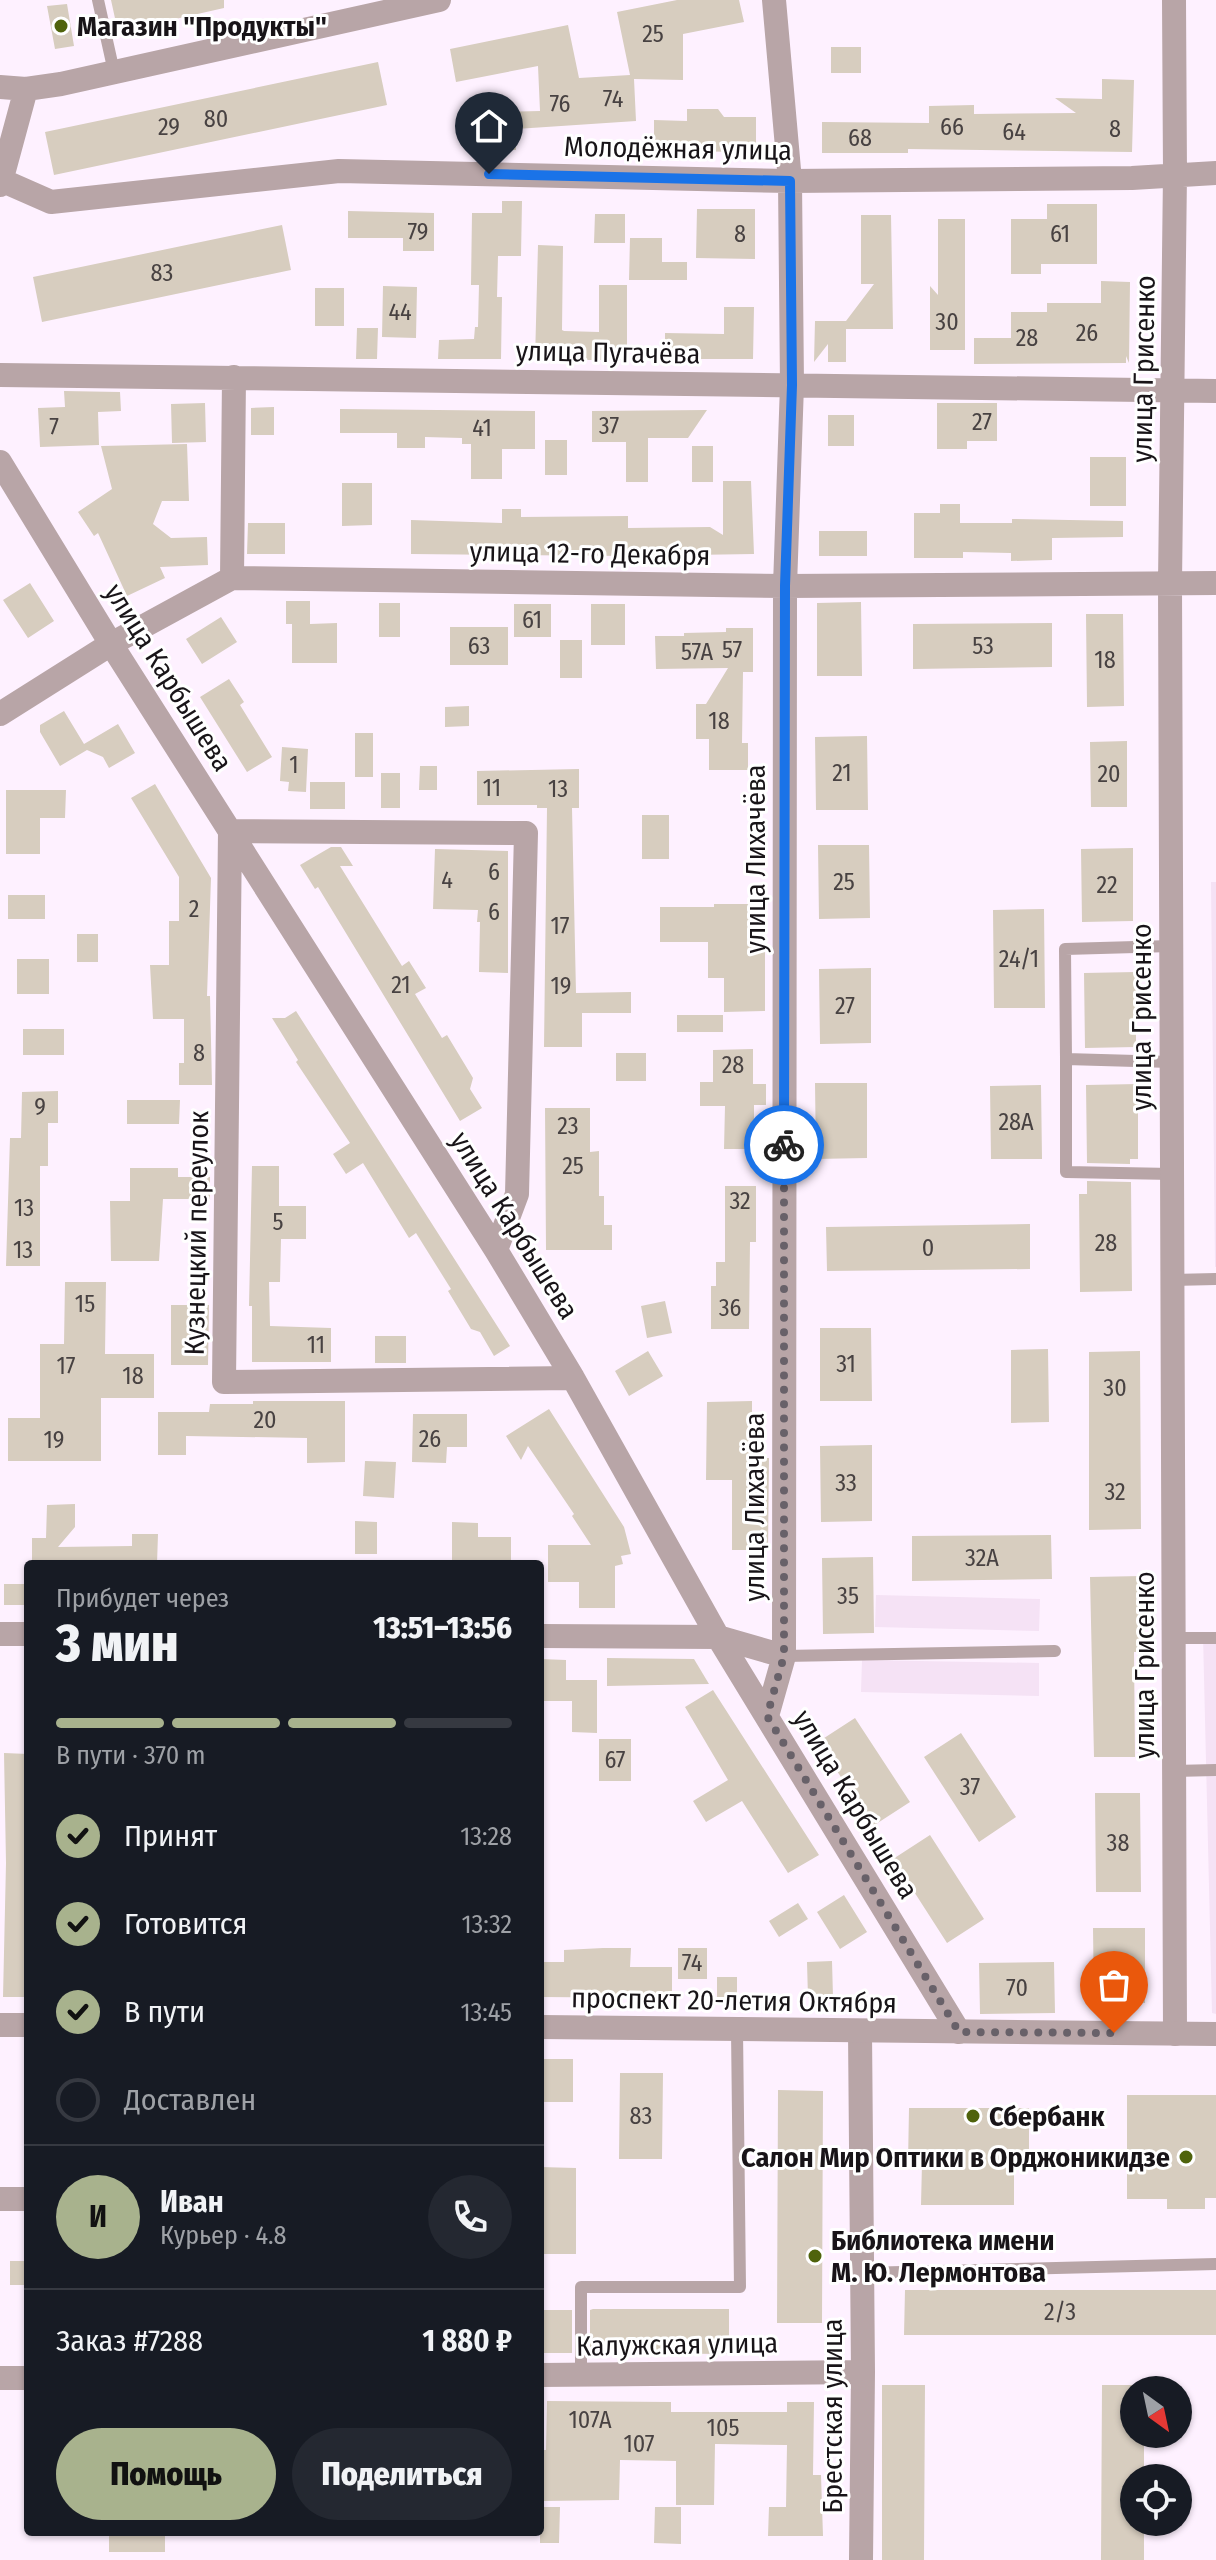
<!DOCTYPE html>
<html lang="ru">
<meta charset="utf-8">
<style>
body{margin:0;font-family:"Fira Sans Condensed",sans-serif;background:#242831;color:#f1f3f6;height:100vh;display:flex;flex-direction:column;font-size:30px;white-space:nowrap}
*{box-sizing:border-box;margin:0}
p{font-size:26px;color:#9ea1a6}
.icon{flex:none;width:44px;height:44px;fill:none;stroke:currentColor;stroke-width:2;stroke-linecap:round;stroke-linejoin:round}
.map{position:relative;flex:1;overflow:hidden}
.details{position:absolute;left:24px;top:1560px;width:520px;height:976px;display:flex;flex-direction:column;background:#171b24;border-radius:8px;box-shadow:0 2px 6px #0004}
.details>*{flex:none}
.needle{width:52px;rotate:147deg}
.controls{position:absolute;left:1120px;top:2376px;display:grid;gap:16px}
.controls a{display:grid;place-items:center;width:72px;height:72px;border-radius:50%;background:#171b24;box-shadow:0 2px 6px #0004;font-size:40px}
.pin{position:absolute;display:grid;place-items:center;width:68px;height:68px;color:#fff;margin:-82px -34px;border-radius:50% 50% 50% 0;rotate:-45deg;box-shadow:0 0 8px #0007}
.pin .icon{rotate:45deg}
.courier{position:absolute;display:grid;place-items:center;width:80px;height:80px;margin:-40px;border:6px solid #1a73e8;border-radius:50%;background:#fff;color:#222;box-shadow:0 2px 10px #0007}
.overview em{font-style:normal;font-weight:800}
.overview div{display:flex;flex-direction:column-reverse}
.overview{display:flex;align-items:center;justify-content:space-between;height:136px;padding:0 32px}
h1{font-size:52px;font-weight:800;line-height:60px}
.bar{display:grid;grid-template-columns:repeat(4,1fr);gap:12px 8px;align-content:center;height:96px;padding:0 32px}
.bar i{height:10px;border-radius:6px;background:#363941}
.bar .active{background:#a8b28d}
.bar p{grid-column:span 4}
.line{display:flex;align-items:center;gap:20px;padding:0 32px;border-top:2px solid #363941}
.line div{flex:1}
.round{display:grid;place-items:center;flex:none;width:84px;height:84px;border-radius:42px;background:#242831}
ol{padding:0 32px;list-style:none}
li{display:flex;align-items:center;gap:24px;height:88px}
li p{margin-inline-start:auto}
li .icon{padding:8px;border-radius:50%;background:#a8b28d;color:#111;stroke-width:4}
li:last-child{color:#9ea1a6}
li i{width:44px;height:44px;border:4px solid #363941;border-radius:50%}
.action{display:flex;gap:16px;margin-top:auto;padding:16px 32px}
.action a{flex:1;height:92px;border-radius:48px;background:#a8b28d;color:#111;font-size:32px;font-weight:800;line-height:92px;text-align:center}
.action a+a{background:#242831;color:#f1f3f6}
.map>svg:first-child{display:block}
.built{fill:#f5e2f5}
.building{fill:#d7cdbf}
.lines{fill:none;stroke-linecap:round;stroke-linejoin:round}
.service{stroke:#b8a5a7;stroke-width:12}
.minor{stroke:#b8a5a7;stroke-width:24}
.tertiary{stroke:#b8a5a7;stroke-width:24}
.done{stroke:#686169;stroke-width:8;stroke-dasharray:0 14.4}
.route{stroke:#1a73e8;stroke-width:10}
.poi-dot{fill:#4f630c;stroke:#fff;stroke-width:3}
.labels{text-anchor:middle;stroke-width:6;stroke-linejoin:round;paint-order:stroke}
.number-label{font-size:24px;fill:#484242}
.poi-label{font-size:28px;font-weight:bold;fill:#181418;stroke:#fff;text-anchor:start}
.street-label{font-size:28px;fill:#181418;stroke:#fff}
</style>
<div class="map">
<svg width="1216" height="2560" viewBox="0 0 1216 2560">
<rect width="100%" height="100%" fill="#fef1ff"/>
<path class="built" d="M1211 882H1216V1267H1215Z
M876 1595 1040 1599 1039 1631 875 1627Z
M1216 1634V2014L1212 2013 1203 1635Z
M862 1660 1039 1663V1696L861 1692Z"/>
<path class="building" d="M111 0H224V8L118 32Z
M677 0H739L744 22 683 34V80L634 79 636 121 516 129V150H497L496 112 540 111 538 66 456 82 450 49 568 25 579 78 630 75 617 12Z
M67 4 74 46 55 49 47 6Z
M831 47H861V73H831Z
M378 62 387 105 54 175 45 132Z
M1102 79 1134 80 1132 152 908 149V153H822V122L929 123V106L974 105V114L1076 113 1055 98 1102 99Z
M687 109H718L724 117H756V152L654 151V120L687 121Z
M502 201H522L521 256H498L497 297H502L501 359H438L439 340 474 339 475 327H478L479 285H471L472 213H502Z
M1047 204H1097V264H1041V274H1011V219H1047Z
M697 209H755V259L696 258Z
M348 211 434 213V251H403V238H348Z
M595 214H625V243H594Z
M861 215H891L893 329H846V362H828V344L814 362 815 321H846L874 284H861Z
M938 219H965V350H930V286L938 295Z
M282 225 291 270 42 322 33 277Z
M630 238H662V262H687V280H629Z
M538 245 563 246 562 330 564 331 599 332V285H627V360H535Z
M1101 281 1130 282 1129 363 1126 356V363L974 364V338H1011V312H1047V303H1101Z
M383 286 417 287 416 338 382 337Z
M315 288H344V326H315Z
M724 307H754L753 359H665V333L724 334Z
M357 328H378L377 359H356Z
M64 391 120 392 121 411 98 412 99 445 40 447 38 408 65 407Z
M205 403 206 442 172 443 171 404Z
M937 403H997V441H967V449H937Z
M274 407V435H251V408Z
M340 409 535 411V449H502V479H471V444H462V438L425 437V448H397V433H340Z
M707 410 688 438H648V482H626V442H592V411Z
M828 415H854V446H828Z
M545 440H567V475H545Z
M187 444 189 501H162L153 524 171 538 207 537 208 565 160 567 165 578 127 596 98 533 94 536 78 512 112 489 101 446Z
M692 446H713V482H692Z
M1090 457H1126V506H1090Z
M723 481H751L754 554 628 556 411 554V520L502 523V509H521V517L628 516V528L710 527 723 535Z
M342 483H372V525L342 526Z
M940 504H960V523H1012V519L1123 521V537L1052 538V560L1011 561V553L963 552V558H914V513H940Z
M248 523H285V554H247Z
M819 531H867V556H819Z
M30 583 54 621 28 638 3 600Z
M286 601H310V624L337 623V663H292V624H286Z
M861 602 862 676H817V603Z
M379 603H400V637H379Z
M514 604H551V637H514Z
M591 604H625V645H591Z
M1086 614H1123L1124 706 1087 707Z
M221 617 237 642 202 664 186 639Z
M1052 623V667L913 669V624Z
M450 627H508V665H450Z
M726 628H753V672H743L742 743H748V770H709V739H696V704H706L728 668 656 669 655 636H684V633L726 632Z
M560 640H582V678H560Z
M229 679 244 702 240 705 272 757 247 772 200 697Z
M469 706V726L445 727V707Z
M64 711 84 744 118 724 135 753 109 768 103 757 87 750 60 766 40 732V725Z
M355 733H373V777H355Z
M867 736 868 810H816L815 737Z
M1127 741V807H1091L1090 742Z
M282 747 308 749 306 792 288 791 289 782 280 781Z
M420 766H437V790H419Z
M579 769V808H572L576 993 631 992V1013H582V1047H544L547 808H537V805H477V771Z
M381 773H400V808H381Z
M310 782H345V809H310Z
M155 784 211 878 207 996H210L212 1085H179V1063H184V1019H153L150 965H169V921H179V877L131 798Z
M6 790H66L65 818H40V854H6Z
M642 815H669V859H642Z
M818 845H869L870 918 819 919Z
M331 847H341L353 866H340L402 966 409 961 426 988 415 994 442 1038 447 1035 473 1078 470 1089 482 1108 460 1121 318 887 315 889 300 865Z
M1133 848V921L1082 922 1081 849Z
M435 849 508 851V973L479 972 480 922H477L478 910 433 909Z
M8 895H45V919H8Z
M714 904H751V947H765V1011L724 1012V978H708V942H660V907H714Z
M1044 909 1045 1008H994L993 910Z
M77 934H98V962H77Z
M17 959H49V994H17Z
M871 968V1043L820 1044 819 969Z
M1136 972V1047L1085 1048 1084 973Z
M296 1011 510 1346 494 1356 480 1332 471 1329 448 1291 451 1289 416 1233 409 1238 363 1163 346 1174 333 1154 350 1143 296 1062 298 1060 272 1018H285Z
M677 1015H723V1032H677Z
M23 1029H64V1055H23Z
M753 1049V1084H766V1105H754V1149H724L725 1106H700V1082H713V1050Z
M616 1053H646V1081H616Z
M815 1083H867V1158L816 1159Z
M1138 1084V1159H1130V1164L1087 1163 1086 1085Z
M1041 1085 1042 1159H991L990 1086Z
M58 1091V1123H48V1166H40V1266H6L10 1138H21L22 1092Z
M127 1100H180L179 1124H127Z
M545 1108H590V1152L599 1151V1196H604V1225H612V1250H546Z
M252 1166H279V1206H306V1239H281L280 1282H269L270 1326 331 1328V1362H252V1306H249Z
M130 1168H178V1177H210V1199H163L159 1261H111L110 1201H130Z
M1087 1181 1131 1182 1132 1291 1080 1292 1079 1194H1087Z
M725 1186H756V1242H750L749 1329H711V1286H716V1262H725Z
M1030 1224V1269L827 1271 826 1227Z
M65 1282H106L105 1354H154V1398H101V1461H8V1418H40V1344H64Z
M665 1301 672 1333 647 1338 641 1306Z
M171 1305H209L208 1365H171Z
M820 1328H871L872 1401H820Z
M375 1336H406V1363H375Z
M1048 1349 1049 1422 1011 1423V1350Z
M648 1351 663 1376 629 1396 615 1371Z
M1140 1351 1141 1529 1089 1530V1352Z
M253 1401H345V1462L307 1463V1438L186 1436V1455H158V1412H209L210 1404H253Z
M752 1401V1458H769L768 1550H732V1480H706L707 1402Z
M549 1409 624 1527 631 1554 621 1556 623 1564 615 1566V1608H579V1582H548V1545H591L572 1516 574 1514 528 1446 521 1460 506 1436Z
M413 1414H467V1447H447L446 1463 412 1462Z
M872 1445V1521L821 1522 820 1446Z
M365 1461 396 1462 394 1498 363 1496Z
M75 1504V1527L58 1547 132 1546V1534H158L157 1564H32V1538H46L47 1505Z
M355 1521 377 1522V1554H355Z
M452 1522 478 1523V1537H511V1564H452Z
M1051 1535 1052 1579 912 1581V1536Z
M873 1557 874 1633 823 1634 822 1558Z
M1142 1576V1652H1134L1135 1757H1094L1090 1577Z
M4 1584H28V1605H4Z
M607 1658 694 1659 709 1684 607 1686Z
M540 1659 566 1660V1680H597V1733L572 1732V1701H540Z
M713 1690 819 1855 788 1873 742 1801 706 1822 693 1801 728 1780 685 1707Z
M855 1718 910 1802 873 1826 818 1742Z
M961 1733 1016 1817 979 1842 924 1757Z
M599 1739H631V1781H599Z
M4 1753 28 1754V1997H3L6 1863Z
M1095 1793H1140L1141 1892H1096Z
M930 1835 984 1919 947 1943 893 1859Z
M844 1895 867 1932 840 1949 817 1912Z
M798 1903 808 1919 779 1937 769 1921Z
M1093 1928H1145V2003L1094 2004Z
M603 1948H631L630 1967H672V1998L540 1997V1962H564V1950Z
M678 1948H707V1979H678Z
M832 1961 833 1997 808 1998 807 1962Z
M1054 1962 1055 2013 980 2014 979 1963Z
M717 1977H737V1998L717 1997Z
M540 2059H573V2102H540Z
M620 2073H663L662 2159H619Z
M778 2090 823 2091 822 2323H777Z
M1127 2095H1216V2198H1205V2209H1167V2199H1127Z
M909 2108H1029V2163H1014V2205H921L922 2163H908Z
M540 2167 576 2168V2254H540Z
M10 2261H28V2285H10Z
M905 2290H1216V2335H904Z
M593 2309H729V2354L590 2353V2310Z
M540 2310H572V2353H540Z
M882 2385H925L924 2560H882Z
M1102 2385H1134V2434H1144V2478H1134V2522H1144V2560H1101Z
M547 2401 671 2402V2412H787V2402H814L813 2475H821L823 2536H768L769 2507H786L787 2445 715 2444 714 2505H676V2461L620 2460 619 2500 544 2501V2469H540V2450H546Z
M540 2507H560L559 2543H540Z
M655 2507H681V2544L654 2543Z
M109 2532H165V2552H109Z"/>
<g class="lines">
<path class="service" d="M98 0 114 72
M1171 946 1065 949 1066 1059 1171 1062
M1066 1059V1172L1172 1174
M1172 1280 1216 1279
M1173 1638H1216
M784 1656 1055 1651
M1174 1771 1216 1770
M863 2273 1216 2264
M581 2375V2287H740L737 2030"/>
<path class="minor" d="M1174 0 1175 174 1170 583 1175 2034
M0 87 26 89 61 84 439 0
M1 180 51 202 339 171 790 181 1132 178 1216 173
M0 185 26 89
M0 375 1216 391
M0 462 111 644 496 1250 573 1378 718 1637 959 2032
M232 578 234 377
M0 714 111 644 232 578 785 586 1216 583
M496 1250 517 1194 526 833 230 831 224 1382 573 1378
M0 1634H28
M540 1636 718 1637 784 1656
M767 1716 784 1656 785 586 792 385 790 181 774 0
M860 2032 863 2372 861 2560
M0 2199H28
M540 2375 863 2372
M0 2378H28"/>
<path class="tertiary" d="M0 2025H28
M540 2027 1216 2034"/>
</g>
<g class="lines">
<path class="done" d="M784 1145V1656L767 1716 959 2032 1114 2033"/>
<path class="route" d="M489 174 790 181 792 385 785 586 784 1145"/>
</g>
<g class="poi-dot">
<circle cx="61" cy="26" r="8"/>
<circle cx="973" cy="2116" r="8"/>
<circle cx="1186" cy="2157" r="8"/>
<circle cx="815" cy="2256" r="8"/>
</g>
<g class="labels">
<g class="number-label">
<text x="653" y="42">25</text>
<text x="613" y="107">74</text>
<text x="560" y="112">76</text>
<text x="216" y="127">80</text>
<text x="169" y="135">29</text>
<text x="952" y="135">66</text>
<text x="1115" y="137">8</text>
<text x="1014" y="140">64</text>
<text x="860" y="146">68</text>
<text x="418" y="240">79</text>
<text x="740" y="242">8</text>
<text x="1060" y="242">61</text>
<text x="162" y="281">83</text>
<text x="400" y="320">44</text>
<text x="947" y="330">30</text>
<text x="1087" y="341">26</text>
<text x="1027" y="346">28</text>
<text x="982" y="430">27</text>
<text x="609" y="434">37</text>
<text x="54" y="435">7</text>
<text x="482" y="436">41</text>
<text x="532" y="628">61</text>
<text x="479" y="654">63</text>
<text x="983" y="654">53</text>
<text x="732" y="658">57</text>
<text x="697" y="660">57А</text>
<text x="1105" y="668">18</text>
<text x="719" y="729">18</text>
<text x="294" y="773">1</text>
<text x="842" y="781">21</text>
<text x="1109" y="782">20</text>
<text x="492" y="796">11</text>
<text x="558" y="797">13</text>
<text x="494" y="880">6</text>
<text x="447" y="888">4</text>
<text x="844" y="890">25</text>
<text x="1107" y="893">22</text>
<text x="194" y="917">2</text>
<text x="494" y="920">6</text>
<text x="560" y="934">17</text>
<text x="1019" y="967">24/1</text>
<text x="401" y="993">21</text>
<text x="561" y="994">19</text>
<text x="845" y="1014">27</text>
<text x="199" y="1061">8</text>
<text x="733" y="1073">28</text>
<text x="40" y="1115">9</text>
<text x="1016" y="1130">28А</text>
<text x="568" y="1134">23</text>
<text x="573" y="1174">25</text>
<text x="740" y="1209">32</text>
<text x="24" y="1216">13</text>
<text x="278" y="1230">5</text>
<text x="1106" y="1251">28</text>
<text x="928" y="1256">0</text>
<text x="23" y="1258">13</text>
<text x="85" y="1312">15</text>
<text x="730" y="1316">36</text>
<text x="316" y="1353">11</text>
<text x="846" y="1372">31</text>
<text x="66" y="1374">17</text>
<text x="133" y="1384">18</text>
<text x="1115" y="1396">30</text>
<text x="265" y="1428">20</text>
<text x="430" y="1447">26</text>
<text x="54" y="1448">19</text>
<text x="846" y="1491">33</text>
<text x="1115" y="1500">32</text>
<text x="982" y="1566">32А</text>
<text x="848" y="1604">35</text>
<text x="615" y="1768">67</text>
<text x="970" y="1795">37</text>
<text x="1118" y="1851">38</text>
<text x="692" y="1971">74</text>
<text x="1017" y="1996">70</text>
<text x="641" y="2124">83</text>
<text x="1060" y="2320">2/3</text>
<text x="590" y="2428">107А</text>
<text x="723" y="2436">105</text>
<text x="639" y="2452">107</text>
</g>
<g class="poi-label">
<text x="77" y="36">Магазин "Продукты"</text>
<text x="989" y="2126">Сбербанк</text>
<text x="1170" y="2167" text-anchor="end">Салон Мир Оптики в Орджоникидзе</text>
<text x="831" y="2250">Библиотека имени<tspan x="831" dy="32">М. Ю. Лермонтова</tspan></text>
</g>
<g class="street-label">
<text transform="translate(678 148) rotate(1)" y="10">Молодёжная улица</text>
<text transform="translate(608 352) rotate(1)" y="10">улица Пугачёва</text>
<text transform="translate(1143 369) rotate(-89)" y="10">улица Грисенко</text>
<text transform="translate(590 553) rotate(1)" y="10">улица 12-го Декабря</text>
<text transform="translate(169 677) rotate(58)" y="10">улица Карбышева</text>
<text transform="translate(755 859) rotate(-90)" y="10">улица Лихачёва</text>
<text transform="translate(1141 1017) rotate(-90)" y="10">улица Грисенко</text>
<text transform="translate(515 1225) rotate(58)" y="10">улица Карбышева</text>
<text transform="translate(196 1233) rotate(-89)" y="10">Кузнецкий переулок</text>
<text transform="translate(754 1507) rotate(-90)" y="10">улица Лихачёва</text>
<text transform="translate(1144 1665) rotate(-90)" y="10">улица Грисенко</text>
<text transform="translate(856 1804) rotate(59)" y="10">улица Карбышева</text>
<text transform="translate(734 2000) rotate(1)" y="10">проспект 20-летия Октября</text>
<text transform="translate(677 2344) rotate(-1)" y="10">Калужская улица</text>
<text transform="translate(832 2416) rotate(-90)" y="10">Брестская улица</text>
</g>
</g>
</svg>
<div class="controls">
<a><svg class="needle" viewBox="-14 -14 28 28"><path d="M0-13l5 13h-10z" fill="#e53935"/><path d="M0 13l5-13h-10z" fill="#9ea1a6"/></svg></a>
<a><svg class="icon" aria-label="locate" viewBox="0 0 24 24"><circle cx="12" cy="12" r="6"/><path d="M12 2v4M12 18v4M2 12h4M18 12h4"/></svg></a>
</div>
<div class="pin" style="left:1114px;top:2033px;background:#ea580c"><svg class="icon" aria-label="bag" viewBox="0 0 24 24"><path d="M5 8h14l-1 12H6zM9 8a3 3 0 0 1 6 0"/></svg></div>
<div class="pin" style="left:489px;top:174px;background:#1f2937"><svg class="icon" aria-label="home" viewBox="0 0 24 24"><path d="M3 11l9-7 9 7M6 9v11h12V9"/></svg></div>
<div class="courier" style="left:784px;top:1145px"><svg class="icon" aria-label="bike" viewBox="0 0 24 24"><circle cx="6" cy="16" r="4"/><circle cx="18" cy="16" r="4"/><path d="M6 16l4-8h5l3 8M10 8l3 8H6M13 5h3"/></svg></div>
<section class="details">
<div class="overview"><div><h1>3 мин</h1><p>Прибудет через</p></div><em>13:51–13:56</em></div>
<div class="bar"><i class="active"></i><i class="active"></i><i class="active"></i><i></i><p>В пути · 370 m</p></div>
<ol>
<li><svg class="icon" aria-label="check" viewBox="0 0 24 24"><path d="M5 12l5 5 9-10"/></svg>Принят<p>13:28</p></li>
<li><svg class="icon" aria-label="check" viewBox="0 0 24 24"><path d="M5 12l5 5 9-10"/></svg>Готовится<p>13:32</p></li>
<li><svg class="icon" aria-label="check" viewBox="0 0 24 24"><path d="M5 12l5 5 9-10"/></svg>В пути<p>13:45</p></li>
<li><i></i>Доставлен</li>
</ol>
<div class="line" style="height:144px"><b class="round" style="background:#a8b28d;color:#111">И</b><div><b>Иван</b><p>Курьер · 4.8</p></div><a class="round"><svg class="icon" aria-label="phone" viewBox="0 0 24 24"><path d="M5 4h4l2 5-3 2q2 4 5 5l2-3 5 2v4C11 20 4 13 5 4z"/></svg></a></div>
<div class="line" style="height:104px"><div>Заказ #7288</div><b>1 880 ₽</b></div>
<div class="action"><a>Помощь</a><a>Поделиться</a></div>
</section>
</div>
